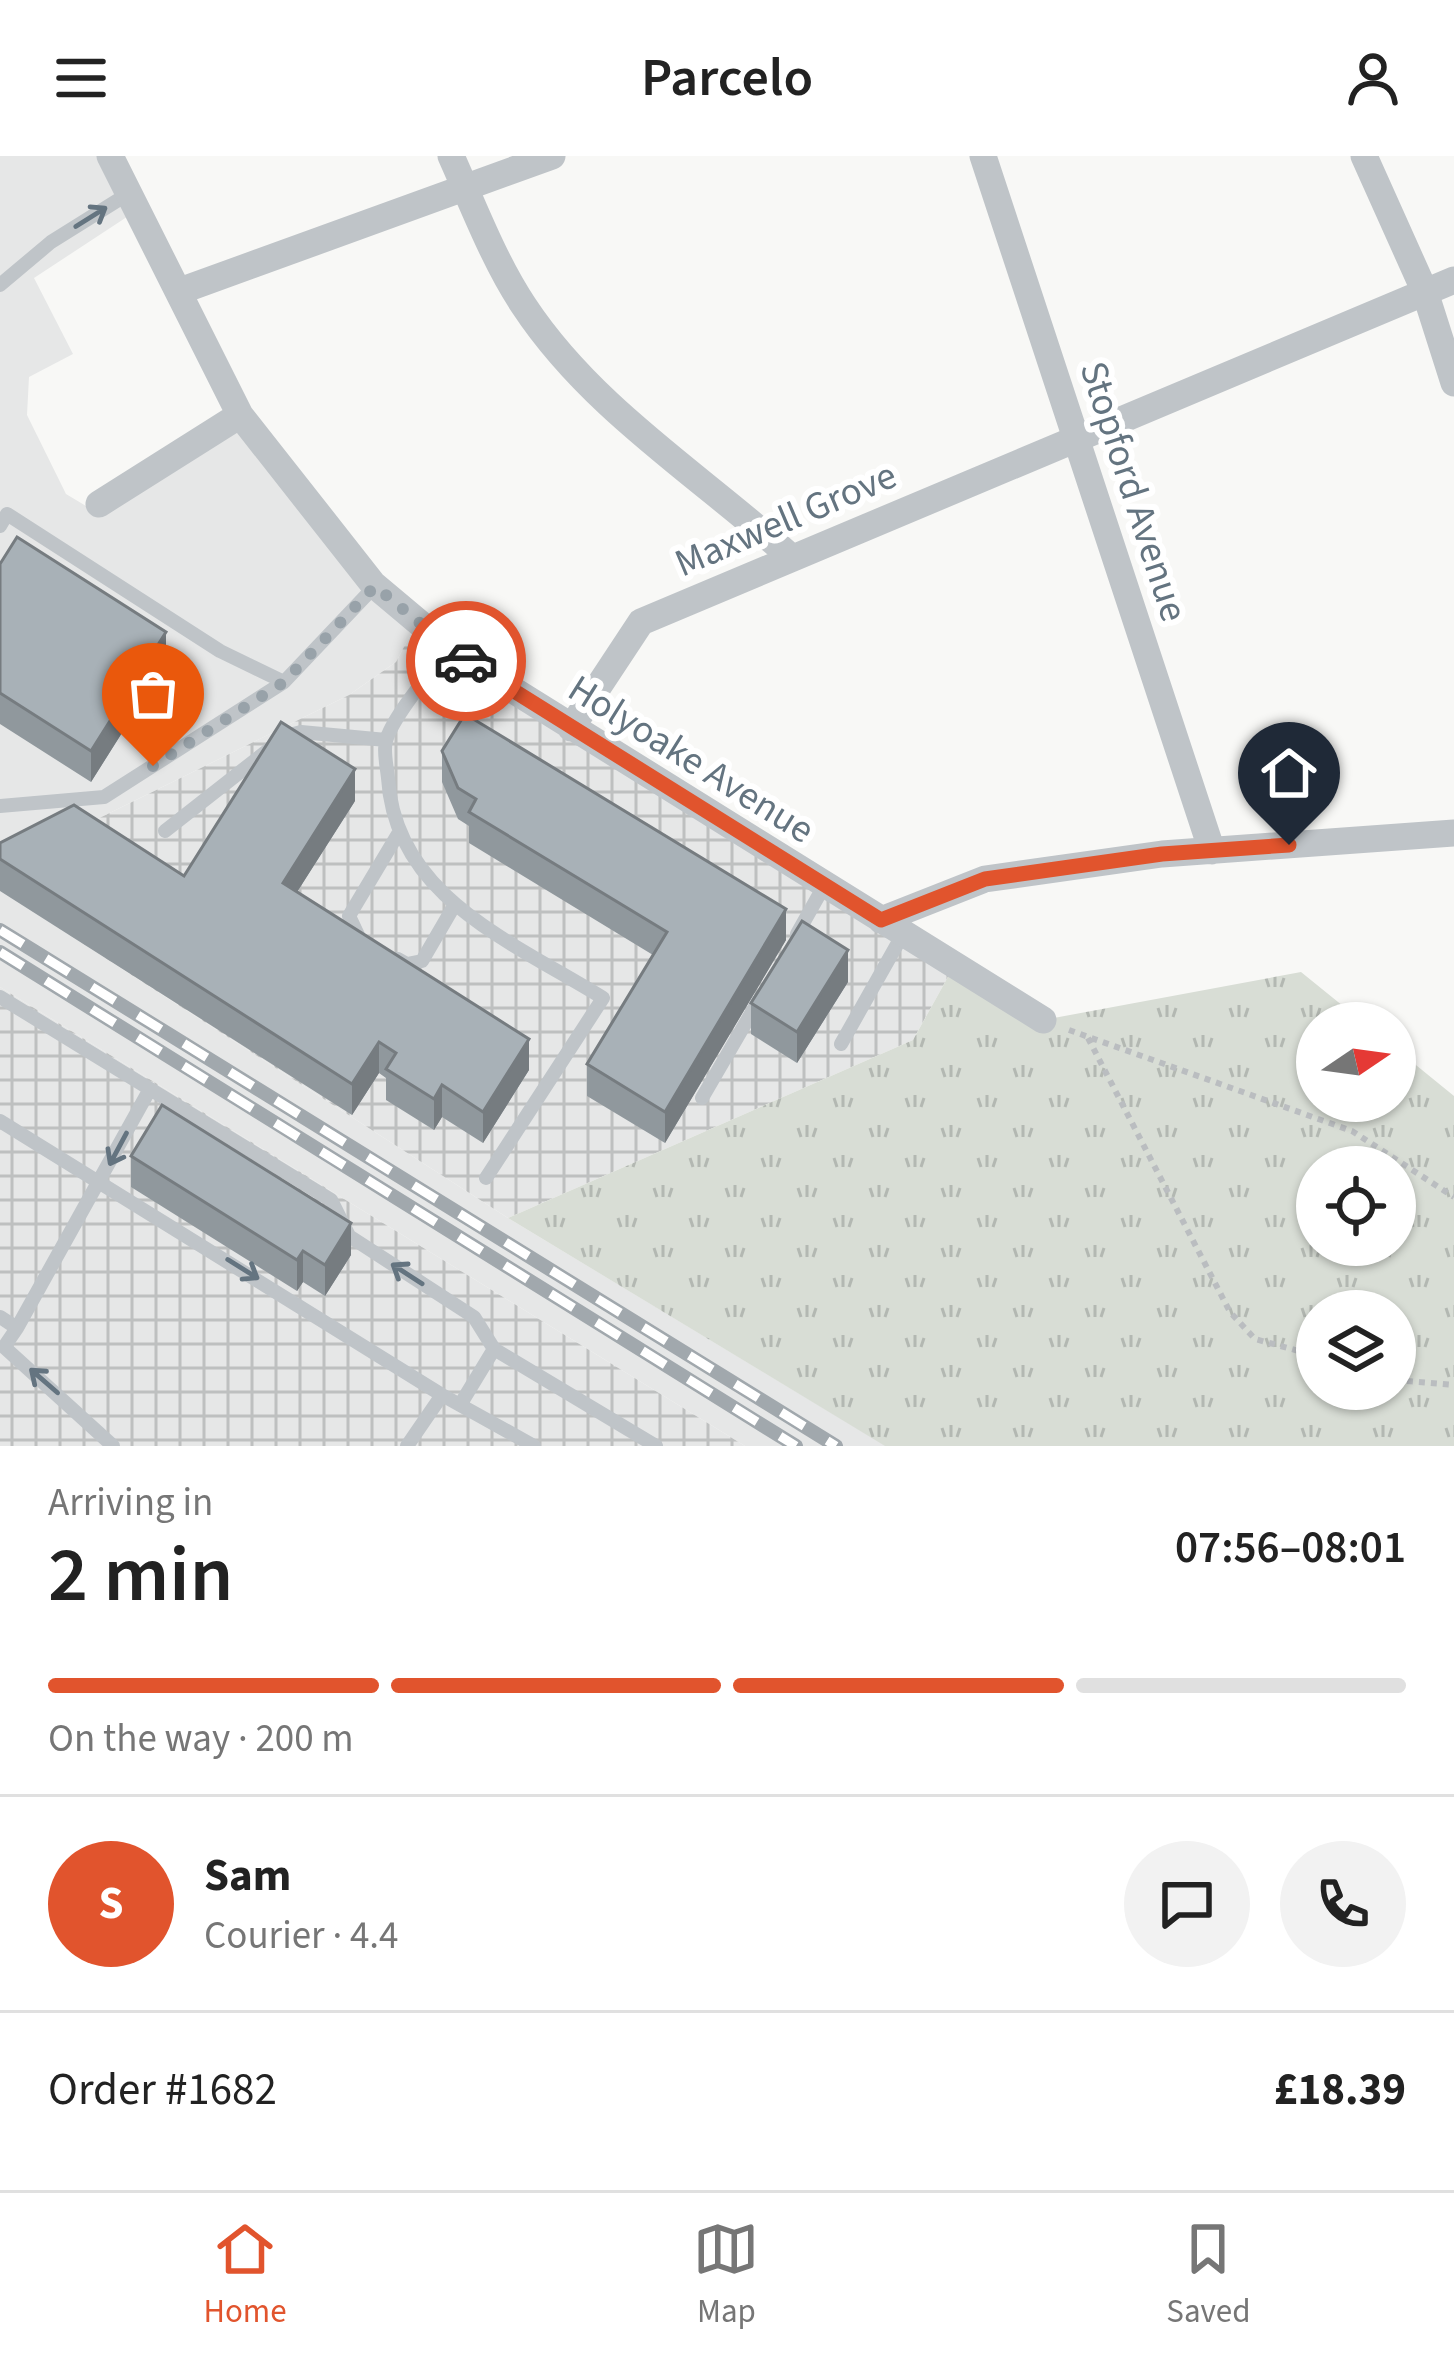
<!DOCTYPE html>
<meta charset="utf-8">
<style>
body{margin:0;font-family:"Source Sans 3",sans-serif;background:#f2f2f2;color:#222;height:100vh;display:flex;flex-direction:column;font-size:45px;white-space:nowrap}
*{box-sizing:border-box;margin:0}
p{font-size:39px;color:#767676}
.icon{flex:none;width:66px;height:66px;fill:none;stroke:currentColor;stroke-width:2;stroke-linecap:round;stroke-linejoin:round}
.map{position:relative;height:1290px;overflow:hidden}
.sheet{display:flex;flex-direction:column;background:#fff;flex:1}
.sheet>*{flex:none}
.needle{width:78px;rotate:77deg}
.tools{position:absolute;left:1296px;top:846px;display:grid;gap:24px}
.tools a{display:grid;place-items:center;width:120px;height:120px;border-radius:50%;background:#fff;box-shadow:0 3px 9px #0004;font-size:60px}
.pin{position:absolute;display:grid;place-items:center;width:102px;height:102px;color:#fff;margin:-123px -51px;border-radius:50% 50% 50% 0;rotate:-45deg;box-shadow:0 0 12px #0007}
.pin .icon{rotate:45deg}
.courier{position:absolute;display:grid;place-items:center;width:120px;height:120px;margin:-60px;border:9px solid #e1542d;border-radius:50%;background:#fff;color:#222;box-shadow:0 3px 15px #0007}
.summary em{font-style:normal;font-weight:600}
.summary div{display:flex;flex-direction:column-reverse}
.summary{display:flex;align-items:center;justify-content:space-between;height:204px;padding:0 48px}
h1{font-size:78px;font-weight:600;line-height:90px}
.bar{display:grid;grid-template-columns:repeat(4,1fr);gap:18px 12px;align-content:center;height:144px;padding:0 48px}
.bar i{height:15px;border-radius:9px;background:#e0e0e0}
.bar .selected{background:#e1542d}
.bar p{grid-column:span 4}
.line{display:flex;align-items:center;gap:30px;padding:0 48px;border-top:3px solid #e0e0e0}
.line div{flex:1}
.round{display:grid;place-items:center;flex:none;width:126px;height:126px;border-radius:63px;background:#f2f2f2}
header{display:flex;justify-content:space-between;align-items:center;height:156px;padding:0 48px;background:#fff;font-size:54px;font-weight:600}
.menu{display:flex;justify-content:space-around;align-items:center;height:168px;border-top:3px solid #e0e0e0;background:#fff;font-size:33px;color:#767676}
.menu a{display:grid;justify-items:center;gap:6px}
.menu .selected{color:#e1542d}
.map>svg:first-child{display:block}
.built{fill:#e6e7e7}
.industrial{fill:url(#industrial-grid)}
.grass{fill:url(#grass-tufts);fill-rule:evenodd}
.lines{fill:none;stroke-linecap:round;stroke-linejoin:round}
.path{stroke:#babdc0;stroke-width:6;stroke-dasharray:6 6;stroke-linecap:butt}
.service{stroke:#bfc4c8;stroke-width:14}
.minor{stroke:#bfc4c8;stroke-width:27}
.rail-casing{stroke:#a1a8ad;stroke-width:14}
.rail{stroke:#fff;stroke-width:9;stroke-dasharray:27;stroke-linecap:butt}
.wall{fill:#90989d}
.shaded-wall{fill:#767c80}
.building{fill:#a8b1b7;stroke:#767c80;stroke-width:3}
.oneway{stroke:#647480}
.done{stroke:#98a2a9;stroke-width:12;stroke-dasharray:0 21.6}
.route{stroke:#e1542d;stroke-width:15}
.labels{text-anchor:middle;stroke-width:12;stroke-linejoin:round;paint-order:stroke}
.street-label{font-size:39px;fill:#647480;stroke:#fff}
</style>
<header><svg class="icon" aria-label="menu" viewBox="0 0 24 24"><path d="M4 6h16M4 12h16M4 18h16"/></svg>Parcelo<svg class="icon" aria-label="person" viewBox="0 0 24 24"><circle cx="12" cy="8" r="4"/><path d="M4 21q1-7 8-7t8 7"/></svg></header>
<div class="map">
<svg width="1454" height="1290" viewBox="0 0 1454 1290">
<defs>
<pattern id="industrial-grid" width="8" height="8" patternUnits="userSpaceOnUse" patternTransform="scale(3)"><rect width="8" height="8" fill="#e6e7e7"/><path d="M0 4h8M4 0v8" fill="none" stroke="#bec0c0"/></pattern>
<pattern id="grass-tufts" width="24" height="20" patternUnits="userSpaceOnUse" patternTransform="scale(3)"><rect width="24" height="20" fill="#d8ddd5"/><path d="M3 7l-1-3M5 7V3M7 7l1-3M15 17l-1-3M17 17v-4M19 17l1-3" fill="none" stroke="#b3b8b2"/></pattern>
</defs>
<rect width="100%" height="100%" fill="#f8f8f6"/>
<path class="built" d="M0 0H110L139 53 34 122 73 198 29 221 27 259 66 338 91 353 240 259 417 466 396 506 349 539 0 711Z
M0 734 508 1062 886 1290H745L0 831Z"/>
<path class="industrial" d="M417 466 954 810 913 884 508 1062 0 734V711L349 539 396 506Z
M0 831 745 1290H0Z"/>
<path class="grass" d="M954 810 1043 864 1301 816 1364 867H1317V945H1395V892L1454 940V1290H885L508 1062 913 884ZM1317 1011H1395V1089H1317ZM1317 1155H1395V1233H1317Z"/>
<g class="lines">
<path class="path" d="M1069 874 1352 975 1454 1041
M1088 882 1230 1156 1255 1183 1317 1200
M1395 1224 1454 1229"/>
<path class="service" d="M0 129 51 86 131 36
M0 370 7 358 220 495 284 526
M448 492C433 514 392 561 386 585 383 595 387 611 388 622 395 741 513 786 603 842L486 1022
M0 650 104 641 284 526 375 430
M165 675 286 580 301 576 386 584
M797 778 824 730
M358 779 349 760 398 678
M398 803 407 808 422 805 454 750
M0 841 150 933
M841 888 903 778
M702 942 759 844
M0 965 442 1239 534 1290
M0 1161 17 1172 4 1191 113 1290
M17 1172 150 933 331 1044 349 1080 474 1161 494 1193
M460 1249 494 1193 656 1290
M407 1290 442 1239"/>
<path class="minor" d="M110 0 240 259 373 428 460 501 1043 864
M451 0C473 49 494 105 524 150 592 253 701 320 792 402
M983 0 1212 695
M1364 0 1425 136 1454 227
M180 135 552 0
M99 348 240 259
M571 572 641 466 1454 124
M881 764 985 723 1162 698 1454 677"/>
<g class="rail-casing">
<path id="rail" d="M0 774 836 1290
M0 796 796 1290"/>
</g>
<use href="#rail" class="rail"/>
</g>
<path class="wall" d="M0 408 166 507 91 626 0 568Z
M442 595 786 784 665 987 587 940V908L653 799 469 687V670L458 663 442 626Z
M355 645 297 736 529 914 483 987 442 961 434 974 386 944V922L379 917 352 959 0 735V687L184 720Z
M848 826 797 907 751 878V847Z
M131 1000 351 1099 325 1140 303 1126 297 1135 131 1031Z"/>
<path class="shaded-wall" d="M166 476V507L91 626V595Z
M355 613V645L283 758V727Z
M786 753V784L665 987V956Z
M848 794V826L797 907V876Z
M529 883V914L483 987V956Z
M379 886V917L352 959V928Z
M442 929V961L434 974V943Z
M351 1067V1099L325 1140V1109Z
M303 1095V1126L297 1135V1104Z"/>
<path class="building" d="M17 381 166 476 91 595 0 537V408Z
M465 558 786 753 665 956 587 908 667 776 469 656 476 643 458 632 442 595Z
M281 566 355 613 283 727 529 883 483 956 442 929 434 943 386 913 396 897 379 886 352 928 0 703V687L74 649 184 720Z
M802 765 848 794 797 876 751 847Z
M162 949 351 1067 325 1109 303 1095 297 1104 131 1000Z"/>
<defs><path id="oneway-shaft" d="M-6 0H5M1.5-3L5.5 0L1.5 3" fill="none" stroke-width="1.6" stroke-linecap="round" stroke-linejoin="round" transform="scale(3)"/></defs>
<g class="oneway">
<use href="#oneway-shaft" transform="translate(91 61) rotate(-32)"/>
<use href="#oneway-shaft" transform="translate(118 993) rotate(118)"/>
<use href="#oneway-shaft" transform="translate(243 1113) rotate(32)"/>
<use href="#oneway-shaft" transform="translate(407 1118) rotate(-147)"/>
<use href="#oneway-shaft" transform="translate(44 1225) rotate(-139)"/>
</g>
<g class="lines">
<path class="done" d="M153 610 284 526 375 430 466 505"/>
<path class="route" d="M466 505 881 764 985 723 1162 698 1289 689"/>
</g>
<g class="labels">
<g class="street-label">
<text transform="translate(1135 335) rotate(72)" y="14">Stopford Avenue</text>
<text transform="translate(785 362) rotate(-23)" y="14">Maxwell Grove</text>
<text transform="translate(692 602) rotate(32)" y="14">Holyoake Avenue</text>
</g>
</g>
</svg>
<div class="tools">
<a><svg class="needle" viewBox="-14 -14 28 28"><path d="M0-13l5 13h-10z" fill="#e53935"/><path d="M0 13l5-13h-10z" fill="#767676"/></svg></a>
<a><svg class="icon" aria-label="locate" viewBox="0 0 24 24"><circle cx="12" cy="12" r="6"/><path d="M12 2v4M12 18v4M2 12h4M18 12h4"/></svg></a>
<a><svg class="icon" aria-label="layers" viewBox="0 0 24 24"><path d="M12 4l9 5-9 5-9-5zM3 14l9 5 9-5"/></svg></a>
</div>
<div class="pin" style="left:153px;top:610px;background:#ea580c"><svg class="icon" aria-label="bag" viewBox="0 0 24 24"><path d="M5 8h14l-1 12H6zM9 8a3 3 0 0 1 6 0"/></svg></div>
<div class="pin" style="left:1289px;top:689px;background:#1f2937"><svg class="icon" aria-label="home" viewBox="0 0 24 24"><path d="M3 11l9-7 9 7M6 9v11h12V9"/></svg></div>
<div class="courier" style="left:466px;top:505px"><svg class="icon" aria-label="car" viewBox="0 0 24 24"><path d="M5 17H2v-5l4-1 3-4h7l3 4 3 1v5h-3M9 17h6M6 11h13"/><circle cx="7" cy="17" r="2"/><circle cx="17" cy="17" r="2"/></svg></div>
</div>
<section class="sheet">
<div class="summary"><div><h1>2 min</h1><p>Arriving in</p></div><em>07:56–08:01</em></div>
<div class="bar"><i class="selected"></i><i class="selected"></i><i class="selected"></i><i></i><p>On the way · 200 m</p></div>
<div class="line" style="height:216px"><b class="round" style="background:#e1542d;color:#fff">S</b><div><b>Sam</b><p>Courier · 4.4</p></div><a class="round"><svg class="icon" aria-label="chat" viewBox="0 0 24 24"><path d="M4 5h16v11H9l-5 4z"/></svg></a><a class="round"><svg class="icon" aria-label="phone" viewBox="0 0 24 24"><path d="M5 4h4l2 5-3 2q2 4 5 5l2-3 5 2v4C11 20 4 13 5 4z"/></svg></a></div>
<div class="line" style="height:156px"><div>Order #1682</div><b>£18.39</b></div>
</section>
<nav class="menu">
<a class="selected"><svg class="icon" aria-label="home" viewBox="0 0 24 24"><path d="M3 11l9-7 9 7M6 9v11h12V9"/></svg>Home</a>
<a><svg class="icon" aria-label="map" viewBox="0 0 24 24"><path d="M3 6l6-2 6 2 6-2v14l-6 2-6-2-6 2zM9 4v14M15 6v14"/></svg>Map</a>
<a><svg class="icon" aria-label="saved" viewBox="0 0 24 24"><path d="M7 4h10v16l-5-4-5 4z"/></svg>Saved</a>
</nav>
